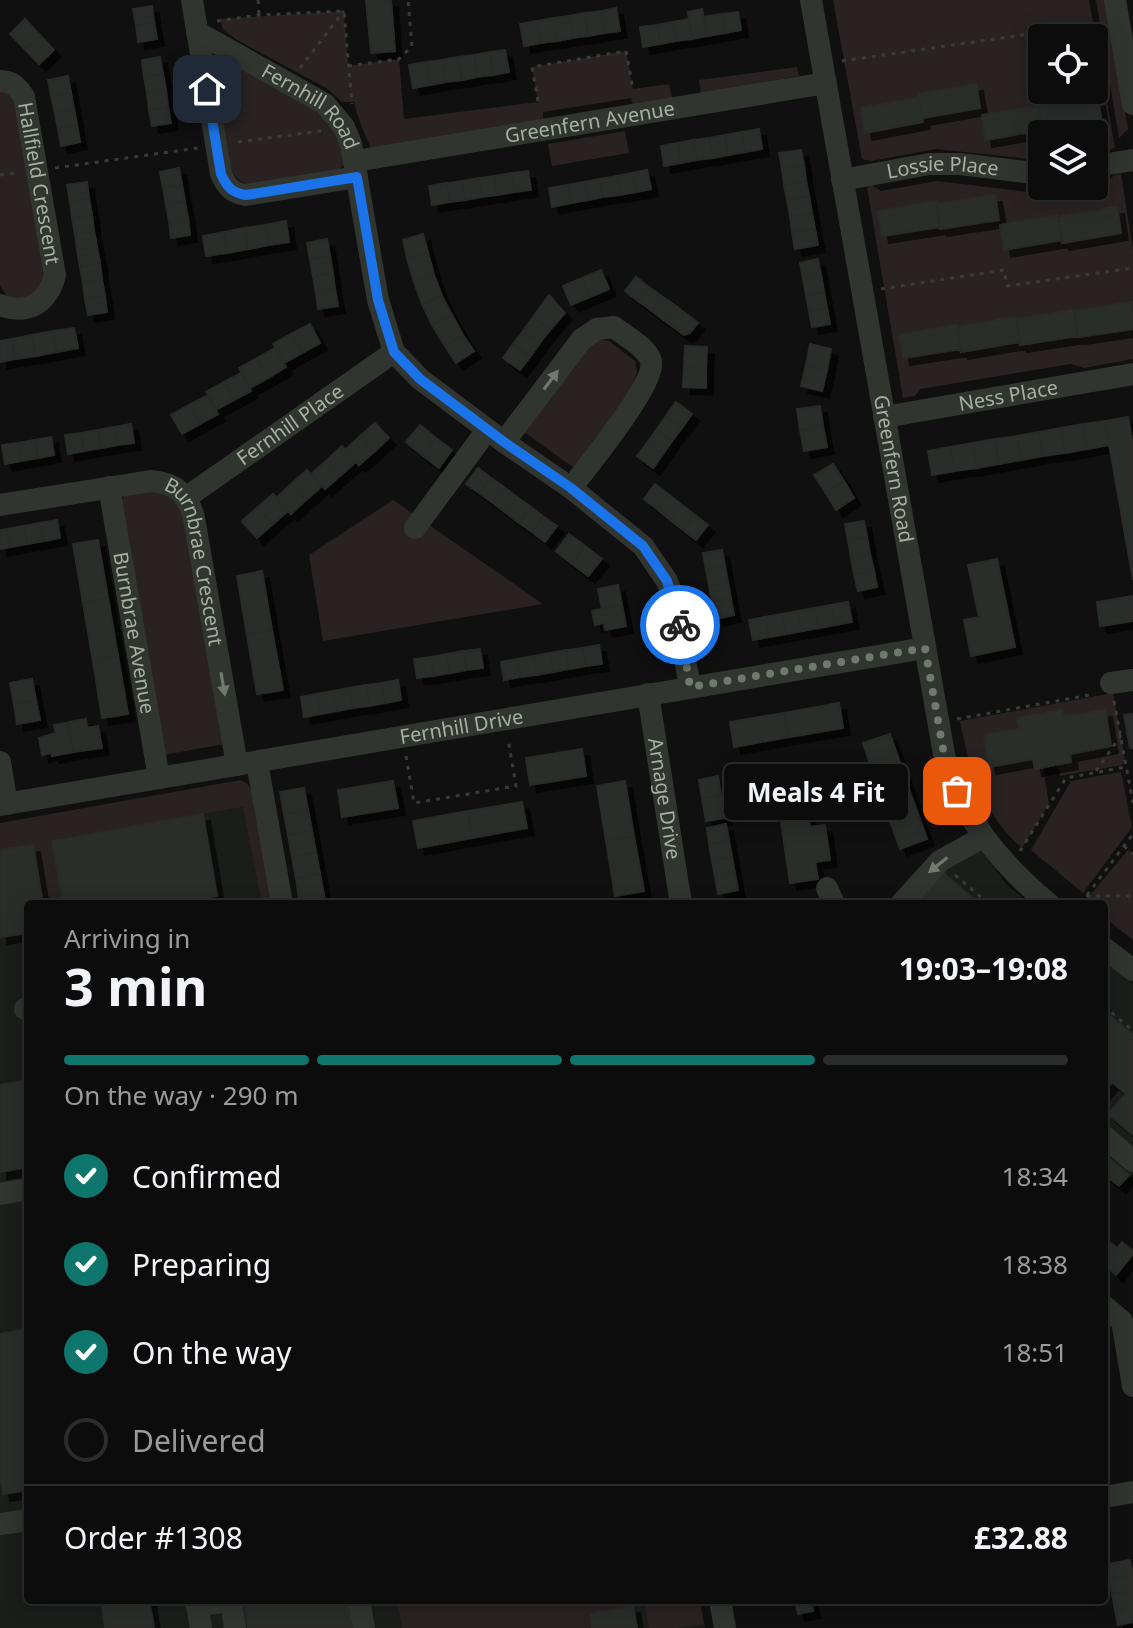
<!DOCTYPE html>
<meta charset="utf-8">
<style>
body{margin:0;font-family:"Noto Sans",sans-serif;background:#141514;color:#f1f3f6;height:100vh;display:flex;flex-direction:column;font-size:30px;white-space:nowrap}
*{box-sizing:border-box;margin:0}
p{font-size:26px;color:#9a9b9d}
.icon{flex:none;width:44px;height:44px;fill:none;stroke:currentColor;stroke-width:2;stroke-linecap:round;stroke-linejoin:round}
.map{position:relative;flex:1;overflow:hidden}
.side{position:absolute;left:24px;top:900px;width:1084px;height:704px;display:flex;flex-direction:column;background:#0b0c0b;border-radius:8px;box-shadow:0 4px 20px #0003,0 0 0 2px #2b2c2c}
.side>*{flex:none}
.tools{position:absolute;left:1028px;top:24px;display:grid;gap:16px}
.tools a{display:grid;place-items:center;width:80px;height:80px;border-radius:8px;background:#0b0c0b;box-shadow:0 4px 20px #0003,0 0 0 2px #2b2c2c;font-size:40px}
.pin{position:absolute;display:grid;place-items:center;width:68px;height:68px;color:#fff;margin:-34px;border-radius:16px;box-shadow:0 4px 12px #0006}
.courier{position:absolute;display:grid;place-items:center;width:80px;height:80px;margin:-40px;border:6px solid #1a73e8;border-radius:50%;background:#fff;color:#222;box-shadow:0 2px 10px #0007}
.bubble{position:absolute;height:56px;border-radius:8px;background:#0b0c0b;box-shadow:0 4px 20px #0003,0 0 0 2px #2b2c2c;font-size:26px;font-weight:700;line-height:56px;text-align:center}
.summary em{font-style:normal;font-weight:700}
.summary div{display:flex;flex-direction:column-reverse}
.summary{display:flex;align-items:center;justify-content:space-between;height:136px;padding:0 40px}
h1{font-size:52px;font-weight:700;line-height:60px}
.bar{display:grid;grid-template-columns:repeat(4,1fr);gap:12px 8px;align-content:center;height:96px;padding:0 40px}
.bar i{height:10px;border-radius:6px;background:#2b2c2c}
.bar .active{background:#0f766e}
.bar p{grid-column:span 4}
.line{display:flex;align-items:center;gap:20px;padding:0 40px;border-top:2px solid #2b2c2c}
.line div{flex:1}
ol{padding:0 40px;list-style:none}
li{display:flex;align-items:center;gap:24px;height:88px}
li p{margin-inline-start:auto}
li .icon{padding:8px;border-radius:50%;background:#0f766e;color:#fff;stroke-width:4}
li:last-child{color:#9a9b9d}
li i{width:44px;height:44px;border:4px solid #2b2c2c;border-radius:50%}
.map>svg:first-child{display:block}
.built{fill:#1b1d1b}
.green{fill:#2a2222;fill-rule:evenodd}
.building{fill:#2c2f2c;stroke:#292c29;stroke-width:2;filter:url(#shadow)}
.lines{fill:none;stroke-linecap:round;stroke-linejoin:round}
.path{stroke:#383c36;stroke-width:3;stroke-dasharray:4 6;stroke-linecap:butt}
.minor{stroke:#313530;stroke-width:22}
.oneway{fill:#71796e}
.done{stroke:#70796d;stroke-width:8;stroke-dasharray:0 14.4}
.route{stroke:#1a73e8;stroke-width:10}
.labels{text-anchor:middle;stroke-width:6;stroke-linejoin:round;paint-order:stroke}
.street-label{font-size:20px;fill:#a5b1a0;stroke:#0a0b0a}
</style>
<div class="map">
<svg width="1133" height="1628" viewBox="0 0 1133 1628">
<defs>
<filter id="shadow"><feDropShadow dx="7" dy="7" stdDeviation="0" flood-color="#0009"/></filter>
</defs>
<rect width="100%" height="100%" fill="#0f100f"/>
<path class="built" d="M253 805 271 904H28V1600H397L402 1625 700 1600 705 1628H0V850Z
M977 846 1007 885 1031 904H906L923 884Z
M1104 959 1133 984V1174L1129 1175 1104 1154Z"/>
<path class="green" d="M833 0H1089L1115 148 1094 152V134H1042V159L1038 160 936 149 871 161 862 159ZM1042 38H1094V90H1042Z
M1096 0H1106L1128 129 1119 138Z
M344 11 348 66 399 59 404 119 538 102 532 67 626 51 633 89 669 84 672 98 633 105 631 98 543 112V121L374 152C369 148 355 109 354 102H342L326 88 237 40 223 30 220 19Z
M216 58H225L319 110 341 138 344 164 339 170 254 186C241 183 236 179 229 167L213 68Z
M797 67 799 76 701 94 699 80Z
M8 89 18 100 48 275 44 289 21 300 8 297 0 286V90Z
M625 131 629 153 552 166 548 144Z
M1121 174 1133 250V359L1084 368 1071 364 920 389 915 396 903 398 867 187 872 185 881 191 937 181 1045 194 1106 184 1114 175Z
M598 339 609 341 635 361 637 372 633 385 577 470 524 432 587 344Z
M161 488 182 506 225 744 163 755 122 501 125 493Z
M393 500 543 604 323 641 309 555Z
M1113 693 1125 760 1122 765 1060 776 1058 765 1071 762 1070 754 1111 746 1104 710 1064 717 1062 710 1017 718 1019 729 984 735 989 767 1033 759 1035 769 1043 767 1049 804 1022 848C982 813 970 771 960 721Z
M1121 772 1132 827 1083 893 1031 850 1071 781Z
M241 780 248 784 251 790 271 904H262L243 807 52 840 63 904H43L33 845 0 850V823Z
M1128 850 1133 854V940L1104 917V904H1088L1085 901Z
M397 1600H700L704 1624 676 1628H649L645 1605 591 1614 592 1628H402Z"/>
<path class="building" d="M366 0H391L395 51 371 53Z
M152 6 154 22 136 25 133 9Z
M616 8 620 31 605 33 601 11Z
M702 9 707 36 692 39 688 12Z
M601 11 605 33 588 36 585 13Z
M738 12 741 30 725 33 722 14Z
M585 13 588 36 573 38 569 16Z
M722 14 725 33 707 36 703 17Z
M569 16 573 38 557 41 553 18Z
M553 18 557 41 541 43 537 21Z
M25 19 40 35 25 49 10 34Z
M689 19 692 39 676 41 673 22Z
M537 21 541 43 524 46 520 24Z
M154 22 157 39 138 42 136 25Z
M673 22 676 41 660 44 657 25Z
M657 25 660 44 643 47 640 27Z
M40 35 54 50 39 64 25 49Z
M505 50 509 72 493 75 490 52Z
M490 52 493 75 477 77 474 55Z
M474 55 477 77 462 80 458 57Z
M160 57 163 74 144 77 142 60Z
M458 57 462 80 446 82 442 60Z
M442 60 446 82 430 85 426 62Z
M426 62 430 85 413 88 409 65Z
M163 74 166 90 147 93 144 77Z
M68 76 71 93 51 96 48 80Z
M976 84 980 108 922 118 918 94Z
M166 90 168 107 149 110 147 93Z
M71 93 74 109 55 113 51 96Z
M1097 93 1101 118 1042 127 1038 102Z
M919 98 923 122 865 133 861 108Z
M1039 106 1043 130 985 140 982 115Z
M168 107 171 123 152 126 149 110Z
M74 109 77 125 58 129 55 113Z
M77 125 80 142 61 146 58 129Z
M759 129 762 149 745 152 742 132Z
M742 132 745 152 728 155 725 135Z
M725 135 728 155 713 158 709 138Z
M709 138 713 158 697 160 693 140Z
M693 140 697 160 681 163 678 143Z
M678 143 681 163 664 166 661 146Z
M801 150 804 165 782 169 779 153Z
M804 165 806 181 784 185 782 169Z
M179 168 182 185 163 188 160 172Z
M647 170 651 189 636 192 632 173Z
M528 171 531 190 515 192 512 173Z
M512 173 515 192 497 195 494 176Z
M632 173 636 192 620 195 617 176Z
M494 176 497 195 482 197 479 178Z
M617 176 620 195 603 197 600 179Z
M479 178 482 197 465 200 462 181Z
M600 179 603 197 588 200 584 182Z
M462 181 465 200 450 202 447 183Z
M806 181 809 196 787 200 784 185Z
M87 182 89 198 70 202 67 185Z
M584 182 588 200 571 203 568 185Z
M447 183 450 202 432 205 429 186Z
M182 185 185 202 166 205 163 188Z
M568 185 571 203 552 207 549 188Z
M995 195 999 220 940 229 936 204Z
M809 196 812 213 790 216 787 200Z
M89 198 92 215 72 218 70 202Z
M936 201 940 227 882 236 878 211Z
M185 202 188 218 169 221 166 205Z
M1117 207 1121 233 1062 243 1058 217Z
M812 213 815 229 792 232 790 216Z
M92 215 94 231 75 234 72 218Z
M1057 215 1062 240 1004 250 1000 225Z
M188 218 190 235 171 238 169 221Z
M286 221 289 242 269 245 265 225Z
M265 225 269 245 248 249 244 228Z
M244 228 248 249 227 253 224 232Z
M815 229 818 245 795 249 792 232Z
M94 231 97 247 77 250 75 234Z
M224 232 227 253 206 256 203 236Z
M423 234 428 253 407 258 403 240Z
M327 239 330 256 310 259 307 243Z
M97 247 100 263 80 267 77 250Z
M428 253 434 275 414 282 407 258Z
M330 256 333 273 313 276 310 259Z
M818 259 821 275 803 279 800 263Z
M100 263 102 280 83 283 80 267Z
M601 270 609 289 590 297 582 278Z
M333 273 335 289 316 293 313 276Z
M434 275 442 296 422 304 414 282Z
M821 275 824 292 806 295 803 279Z
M636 277 649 287 638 301 625 291Z
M582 278 590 297 571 305 563 286Z
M102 280 105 296 85 299 83 283Z
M649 287 663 297 652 311 638 301Z
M335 289 338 306 318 309 316 293Z
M824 292 827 308 809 311 806 295Z
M549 295 565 313 550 330 533 317Z
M105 296 107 312 88 315 85 299Z
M442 296 452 315 432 325 422 304Z
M663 297 676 306 665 321 652 311Z
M1132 302 1133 329 1078 337 1074 311Z
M676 306 698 323 690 333 684 335 665 321Z
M827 308 830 324 812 327 809 311Z
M1074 310 1078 336 1020 345 1016 319Z
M452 315 463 335 445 346 432 325Z
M533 317 550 330 540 343 523 331Z
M1016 317 1020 342 961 352 957 327Z
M310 324 320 343 302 353 291 334Z
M957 325 961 349 903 358 899 335Z
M74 328 78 348 57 352 53 331Z
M53 331 57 352 36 356 32 335Z
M523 331 540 343 530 357 513 344Z
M291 334 302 353 284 363 273 344Z
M32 335 36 356 15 359 12 339Z
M463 335 474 351 456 363 445 346Z
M12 339 15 359 0 362V341Z
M513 344 530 357 520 370 503 358Z
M810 344 831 349 827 370 806 365Z
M685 346 707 347 706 368 684 367Z
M275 348 286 367 268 378 257 358Z
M257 358 268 378 250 388 239 368Z
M806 365 827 370 822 391 801 386Z
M684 367 706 368V388L683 387Z
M241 373 251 391 234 400 224 382Z
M224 382 234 400 216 410 206 392Z
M208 395 218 414 200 424 189 405Z
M676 402 692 414 682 428 666 416Z
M189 405 200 424 182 434 171 415Z
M820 406 823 426 800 430 797 409Z
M666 416 682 428 672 441 657 429Z
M1128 417 1133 446V580L1105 421Z
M1105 421 1109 445 1087 449 1083 424Z
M375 423 389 438 374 452 360 436Z
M131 424 134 443 118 445 114 427Z
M1083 424 1087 449 1065 453 1061 428Z
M420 425 436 438 422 455 406 442Z
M823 426 827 447 804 451 800 430Z
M114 427 118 445 101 448 98 430Z
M1061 428 1065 453 1043 456 1039 432Z
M657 429 672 441 663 454 647 443Z
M98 430 101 448 84 451 81 433Z
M1039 432 1043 456 1021 460 1017 436Z
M81 433 84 451 68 454 65 435Z
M360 436 374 452 359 465 345 450Z
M1017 436 1021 460 999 464 995 439Z
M51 437 54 455 38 458 35 440Z
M436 438 452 450 439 468 422 455Z
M995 439 999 464 977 468 973 443Z
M35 440 38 458 21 461 18 443Z
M18 443 21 461 5 464 2 445Z
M647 443 663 454 653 468 637 456Z
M973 443 977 468 955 471 950 447Z
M342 446 356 462 341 475 327 460Z
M950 447 955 471 932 475 928 451Z
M327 460 341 475 325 489 311 474Z
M833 464 844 481 825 492 814 475Z
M478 468 491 478 479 493 466 484Z
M307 470 322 486 306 500 291 484Z
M491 478 504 487 493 503 479 493Z
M844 481 854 498 836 510 825 492Z
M291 484 306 500 291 514 276 498Z
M655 484 668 494 657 509 644 499Z
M504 487 517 497 506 513 493 503Z
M273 494 288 511 273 524 258 507Z
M668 494 682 505 670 520 657 509Z
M517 497 531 507 519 523 506 513Z
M682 505 695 515 683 530 670 520Z
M258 507 273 524 257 538 242 521Z
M531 507 544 517 532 532 519 523Z
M695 515 708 525 696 540 683 530Z
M544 517 557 526 545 542 532 532Z
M57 520 60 538 44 541 40 523Z
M864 521 867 537 848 541 845 524Z
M40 523 44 541 27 544 24 526Z
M24 526 27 544 11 547 7 529Z
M7 529 11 547 0 549V530Z
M569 534 585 546 572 564 556 551Z
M867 537 870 554 851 558 848 541Z
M98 540 108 598 83 603 73 544Z
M585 546 602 559 588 576 572 564Z
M722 550 725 566 706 570 703 553Z
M870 554 874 571 854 574 851 558Z
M997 559 1015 647 971 656 964 620 979 617 968 565Z
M725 566 728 583 709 586 706 570Z
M262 571 272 630 247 635 237 576Z
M874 571 877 587 858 591 854 574Z
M728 583 731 599 712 602 709 586Z
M618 585 622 605 602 609 598 589Z
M1133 596V621L1100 626 1097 602Z
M108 598 118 656 93 661 83 603Z
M731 599 734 615 715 619 712 602Z
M848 602 852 622 835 625 831 605Z
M622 605 626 626 605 630 604 623 595 625 592 611Z
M831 605 835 625 819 628 815 608Z
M815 608 819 628 802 631 798 611Z
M798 611 802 631 786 634 782 614Z
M782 614 786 634 769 637 765 617Z
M765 617 769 637 753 640 749 620Z
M272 630 283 690 257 694 247 635Z
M599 645 602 664 586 666 583 648Z
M583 648 586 666 569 669 566 650Z
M480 649 483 668 467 670 463 651Z
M566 650 569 669 553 672 550 653Z
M463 651 467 670 450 673 447 654Z
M550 653 553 672 537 675 534 656Z
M447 654 450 673 433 676 431 657Z
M118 656 128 714 102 718 93 661Z
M534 656 537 675 520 677 517 659Z
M431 657 433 676 417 678 414 659Z
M517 659 520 677 504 680 501 662Z
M32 679 36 700 14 704 10 683Z
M398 680 401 700 385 703 382 683Z
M382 683 385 703 369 706 366 685Z
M366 685 369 706 353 708 349 688Z
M349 688 353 708 337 711 333 691Z
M333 691 337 711 321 714 317 694Z
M317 694 321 714 304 717 301 697Z
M36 700 40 720 17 724 14 704Z
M839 703 843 728 789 737 784 713Z
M1062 710 1064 717 1105 710 1111 746 1070 754 1071 762 1035 769 1033 759 989 767 984 735 1019 729 1017 718Z
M784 713 789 737 734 747 730 722Z
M1133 714V748H1130L1124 715Z
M86 719 87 728 98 726 102 748 74 752 68 722Z
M66 723 74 752 52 756 51 753 42 755 39 738 56 733 54 725Z
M890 734 908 786 881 796 863 743Z
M582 749 586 776 530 785 526 758Z
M718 776 721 795 702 798 699 780Z
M393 781 398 808 342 817 338 790Z
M625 781 634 836 606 841 597 786Z
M908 786 927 839 900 849 881 796Z
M304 788 308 810 284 814 280 792Z
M721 795 725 818 706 821 702 798Z
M522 802 527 828 472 838 468 811Z
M308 810 312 831 288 835 284 814Z
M808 810 810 827 825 825 830 860 815 862 818 879 790 883 780 814Z
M468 811 472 838 418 848 413 821Z
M203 814 217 896 170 904H63L52 841Z
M726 824 729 841 709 844 707 828Z
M312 831 316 852 292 857 288 835Z
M634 836 644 891 615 896 606 841Z
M729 841 732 857 712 861 709 844Z
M33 845 43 904H28V933L0 937V850Z
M316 852 320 874 296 878 292 857Z
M732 857 735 874 715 877 712 861Z
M940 870 979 904H913Z
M320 874 324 895 299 900 296 878Z
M735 874 738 890 718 894 715 877Z
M324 895 325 904H300L299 900Z
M1104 1011 1133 1035V1135L1108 1114 1126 1094 1112 1082 1104 1091Z
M28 1080V1167L0 1172V1085Z
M1104 1154 1129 1175 1119 1186 1104 1174Z
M1104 1238 1117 1248 1104 1264Z
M1122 1242 1133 1251V1254L1116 1275 1104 1264Z
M28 1329V1490L3 1494 0 1475V1334Z
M1130 1560 1133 1575 1110 1579 1107 1564Z
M1133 1575V1591L1112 1594 1110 1579Z
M1133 1591V1607L1115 1610 1112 1594Z
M101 1600H149L154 1628H105Z
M290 1600H349L353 1628H248L245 1607Z
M795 1600H811L813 1611 798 1614Z
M633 1606 637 1628H592L590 1614Z
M1133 1607V1622L1118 1625 1115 1610Z"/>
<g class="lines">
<path class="path" d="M258 0 259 15
M217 21 259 15 344 11 352 104
M842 61 1099 24
M348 66 399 59 412 46 408 0
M300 68 344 11
M538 101 532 67 626 51 633 89
M238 142 321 131
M55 168 198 148
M0 175 16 173
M881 289 1004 270 1007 286 1133 268
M1114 701 1133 803
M957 719 1095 694
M406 756 414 803 516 786 508 739
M1096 771 1121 735
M1124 846 1133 854
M1020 851 1066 778 1126 767
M955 875 989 904
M1086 896H1133
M1081 903 1133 834
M1104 1006 1133 1031"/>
<g class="minor">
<path d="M192 0 221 174C227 187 232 193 246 195L357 177"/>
<path id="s1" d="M811 0 944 754C961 817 1000 863 1049 904"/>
<path d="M1115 0 1133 104"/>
<path id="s2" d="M197 32 325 104 344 127 351 144 378 300 394 352 420 379 504 442 571 488 643 546 667 581 675 603 690 687"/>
<path id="s3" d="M0 81C12 81 18 87 24 97L55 275C48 302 29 316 0 305"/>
<path id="s4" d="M355 161 826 83"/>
<path d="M1094 166 1133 160"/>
<path id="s5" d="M842 180 929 164H960L1042 174"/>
<path id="s6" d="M884 417 1133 374"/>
<path d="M504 442 582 339 597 329 614 327C625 336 647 347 651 361 656 383 587 467 571 488"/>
<path id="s7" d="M109 487 159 778"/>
<path id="s8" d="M187 497 394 352"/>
<path id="s9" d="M0 505 151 481C176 483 188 494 194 518L237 765"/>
<path d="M415 528 487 430"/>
<path d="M1111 683 1133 680"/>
<path id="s10" d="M648 694 681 904"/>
<path d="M0 762 7 804"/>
<path d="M257 762 282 904"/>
<path id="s11" d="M0 805 925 648"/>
<path d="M827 888 834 904"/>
<path d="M901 904 940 861 983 837"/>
<path d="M1104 948 1133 970"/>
<path d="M25 1009 28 1008"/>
<path d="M1104 1136 1133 1161"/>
<path d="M0 1194 28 1189"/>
<path d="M1104 1306 1122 1321 1133 1386"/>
<path d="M1104 1497 1133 1492"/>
<path d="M0 1524 28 1520"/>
<path d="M196 1600 201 1628"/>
<path d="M359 1600 364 1628"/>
<path d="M720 1600 725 1628"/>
<path d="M231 1601 235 1628"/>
<path d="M197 1606 235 1600"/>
</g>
</g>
<defs><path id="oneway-solid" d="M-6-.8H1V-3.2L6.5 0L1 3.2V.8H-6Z" transform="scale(2)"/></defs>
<g class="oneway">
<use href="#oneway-solid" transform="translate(551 380) rotate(-53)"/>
<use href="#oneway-solid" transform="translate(223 684) rotate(80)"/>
<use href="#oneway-solid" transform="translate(938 865) rotate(141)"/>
</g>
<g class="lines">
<path class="done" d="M680 625 690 687 925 648 944 754 957 791"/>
<path class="route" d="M207 89 221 174C227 187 232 193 246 195L357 177 378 300 394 352 420 379 504 442 571 488 643 546 667 581 680 625"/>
</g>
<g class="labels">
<g class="street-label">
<text dy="7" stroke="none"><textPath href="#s2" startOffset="138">Fernhill Road</textPath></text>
<text dy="7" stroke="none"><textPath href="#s4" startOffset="238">Greenfern Avenue</textPath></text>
<text dy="7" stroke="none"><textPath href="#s5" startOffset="102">Lossie Place</textPath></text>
<text dy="7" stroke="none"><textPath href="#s3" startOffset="118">Hallfield Crescent</textPath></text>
<text dy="7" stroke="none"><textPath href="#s6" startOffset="126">Ness Place</textPath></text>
<text dy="7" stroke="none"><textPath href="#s8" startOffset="126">Fernhill Place</textPath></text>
<text dy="7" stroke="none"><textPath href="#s1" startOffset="476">Greenfern Road</textPath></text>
<text dy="7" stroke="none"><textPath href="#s9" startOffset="256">Burnbrae Crescent</textPath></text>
<text dy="7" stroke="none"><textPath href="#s7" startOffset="148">Burnbrae Avenue</textPath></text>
<text dy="7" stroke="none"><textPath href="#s11" startOffset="468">Fernhill Drive</textPath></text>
<text dy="7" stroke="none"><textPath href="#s10" startOffset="106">Arnage Drive</textPath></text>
</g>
</g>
</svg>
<div class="tools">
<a><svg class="icon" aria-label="locate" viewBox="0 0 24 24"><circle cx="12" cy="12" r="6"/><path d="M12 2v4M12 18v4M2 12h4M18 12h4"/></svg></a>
<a><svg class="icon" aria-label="layers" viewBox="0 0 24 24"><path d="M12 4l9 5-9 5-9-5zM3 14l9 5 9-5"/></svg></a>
</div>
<div class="pin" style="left:957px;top:791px;background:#ea580c"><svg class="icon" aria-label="bag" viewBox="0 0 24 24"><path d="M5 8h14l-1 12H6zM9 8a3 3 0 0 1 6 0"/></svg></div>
<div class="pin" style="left:207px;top:89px;background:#1f2937"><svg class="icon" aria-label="home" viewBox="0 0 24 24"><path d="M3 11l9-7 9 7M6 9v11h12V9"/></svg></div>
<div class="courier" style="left:680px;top:625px"><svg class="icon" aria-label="bike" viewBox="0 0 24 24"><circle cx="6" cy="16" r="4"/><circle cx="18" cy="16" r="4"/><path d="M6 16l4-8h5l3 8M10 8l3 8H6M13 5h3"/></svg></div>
<div class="bubble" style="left:724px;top:764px;width:184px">Meals 4 Fit</div>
<section class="side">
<div class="summary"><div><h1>3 min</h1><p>Arriving in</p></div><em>19:03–19:08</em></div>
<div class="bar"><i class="active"></i><i class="active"></i><i class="active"></i><i></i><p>On the way · 290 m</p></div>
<ol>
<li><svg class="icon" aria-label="check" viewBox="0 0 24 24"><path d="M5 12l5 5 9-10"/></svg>Confirmed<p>18:34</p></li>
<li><svg class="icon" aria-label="check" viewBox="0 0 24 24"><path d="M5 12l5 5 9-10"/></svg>Preparing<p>18:38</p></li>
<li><svg class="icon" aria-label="check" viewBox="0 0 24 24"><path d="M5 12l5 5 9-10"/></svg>On the way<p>18:51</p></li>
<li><i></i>Delivered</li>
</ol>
<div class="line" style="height:104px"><div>Order #1308</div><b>£32.88</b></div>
</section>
</div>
